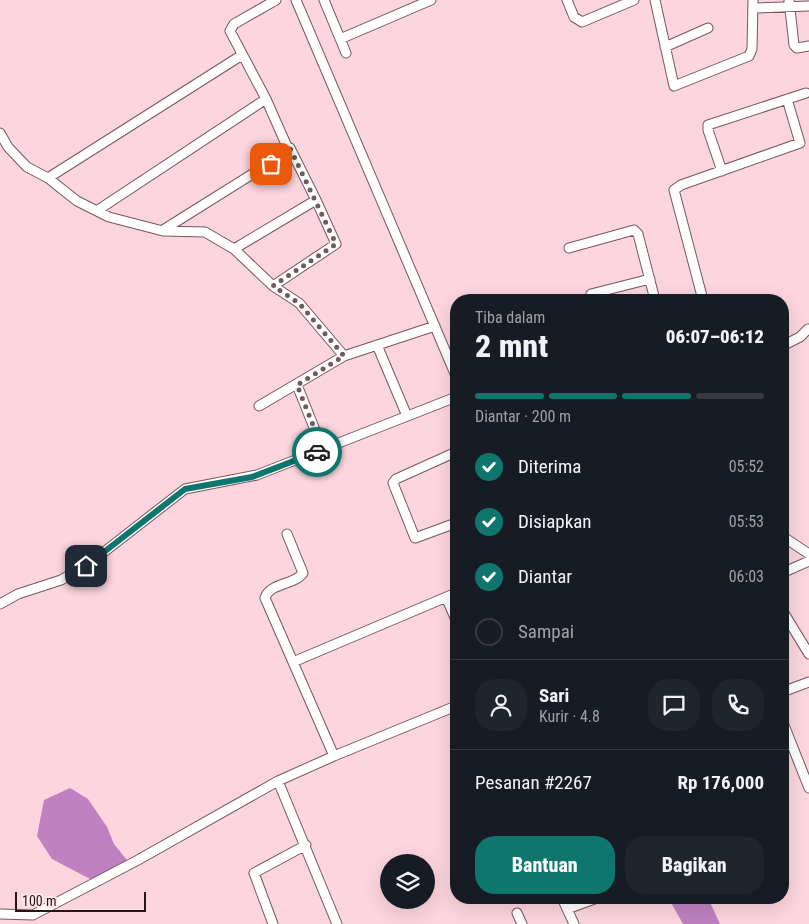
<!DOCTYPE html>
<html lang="id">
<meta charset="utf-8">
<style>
body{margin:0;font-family:"Roboto Condensed",sans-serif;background:#20242c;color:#f1f3f6;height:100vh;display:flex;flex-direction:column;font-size:19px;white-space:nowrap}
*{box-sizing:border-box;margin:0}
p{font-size:16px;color:#9ea1a6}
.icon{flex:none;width:28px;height:28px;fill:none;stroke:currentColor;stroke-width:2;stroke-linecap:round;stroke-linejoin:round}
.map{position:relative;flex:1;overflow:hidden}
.drawer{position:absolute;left:450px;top:294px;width:339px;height:610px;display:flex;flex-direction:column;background:#171b24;border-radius:20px;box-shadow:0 5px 20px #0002}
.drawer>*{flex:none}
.buttons{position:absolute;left:380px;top:854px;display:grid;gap:10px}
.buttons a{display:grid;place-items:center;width:55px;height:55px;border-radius:50%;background:#171b24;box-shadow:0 5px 20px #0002;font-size:25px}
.scale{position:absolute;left:15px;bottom:12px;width:131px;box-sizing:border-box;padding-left:5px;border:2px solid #24171a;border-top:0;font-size:14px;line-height:18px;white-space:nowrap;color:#24171a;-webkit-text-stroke:4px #ffe7ec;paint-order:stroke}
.pin{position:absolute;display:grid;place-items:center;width:42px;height:42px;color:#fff;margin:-21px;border-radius:10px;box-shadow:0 2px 8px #0006}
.courier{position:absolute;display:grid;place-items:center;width:50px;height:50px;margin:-25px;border:4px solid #0f766e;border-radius:50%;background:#fff;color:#222;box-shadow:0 1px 6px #0007}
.overview em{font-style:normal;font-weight:800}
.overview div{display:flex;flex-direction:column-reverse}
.overview{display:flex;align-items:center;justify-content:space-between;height:85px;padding:0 25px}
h1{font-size:32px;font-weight:800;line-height:38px}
.bar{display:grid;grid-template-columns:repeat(4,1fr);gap:8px 5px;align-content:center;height:60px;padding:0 25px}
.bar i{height:6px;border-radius:4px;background:#363941}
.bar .on{background:#0f766e}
.bar p{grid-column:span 4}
.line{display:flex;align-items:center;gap:12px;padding:0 25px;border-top:1px solid #363941}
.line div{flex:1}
.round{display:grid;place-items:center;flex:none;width:52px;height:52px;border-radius:20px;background:#20242c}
ol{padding:0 25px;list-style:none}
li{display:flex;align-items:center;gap:15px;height:55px}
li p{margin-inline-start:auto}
li .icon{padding:5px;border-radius:50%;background:#0f766e;color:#fff;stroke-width:4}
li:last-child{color:#9ea1a6}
li i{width:28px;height:28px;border:2px solid #363941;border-radius:50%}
.button{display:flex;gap:10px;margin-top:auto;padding:10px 25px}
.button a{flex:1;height:58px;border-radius:20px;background:#0f766e;color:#fff;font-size:20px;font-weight:800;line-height:58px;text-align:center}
.button a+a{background:#20242c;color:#f1f3f6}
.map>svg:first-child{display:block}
.water{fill:#bf81c0}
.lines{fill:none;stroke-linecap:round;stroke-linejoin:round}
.street-casing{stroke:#77565e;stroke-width:11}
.street{stroke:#fff;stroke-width:9}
.done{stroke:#705a5f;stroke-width:5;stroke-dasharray:0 9}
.route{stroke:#0f766e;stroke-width:6}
</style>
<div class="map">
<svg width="809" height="924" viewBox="0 0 809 924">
<rect width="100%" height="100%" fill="#fcd5de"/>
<path class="water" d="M70 788 88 799 107 827 114 844 127 860 94 881 52 859 37 836 44 800Z
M674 898H708L720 924H683L669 899Z"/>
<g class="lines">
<g class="street-casing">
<path id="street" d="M296 0 456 376
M324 0 346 53
M567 0 574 17 582 22 634 0
M655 0 674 86 749 56 752 49 753 0
M789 0 794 45 797 48 809 46
M754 8 809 6
M340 39 431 0
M665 47 708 28
M0 133 8 147 27 167 48 178 77 201 109 217 163 231 205 232 234 249 273 286 299 303 344 356 435 326
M722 171 708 130V125L806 93
M48 178 242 55
M98 210 266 99
M163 230 289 151 266 99 230 31 234 24 276 0
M569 248 634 230 638 234 655 300
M234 249 316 200 290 148
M273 286 336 244 316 200
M591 294 650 279
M703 300 674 190 681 185 800 143 787 99
M377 345 407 416
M782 346 800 337 808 329
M297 385 323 450
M259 406 344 356
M456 452 396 479 393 483 415 538 456 523
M287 534 303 573C295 585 269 583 265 598L334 756
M782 536 809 554
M782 573 809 561
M446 597 456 620
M0 604 18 594 61 580 86 566 185 489 257 475 456 397
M782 610 809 654
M293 662 456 593
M782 692 809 682
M782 720 809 788
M278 781 337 924
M562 898 574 924
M567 909 597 898
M517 913 522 924
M0 914 33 915 138 860 278 781 334 756 456 706
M273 924 254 873 306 845"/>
</g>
<use href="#street" class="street"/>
</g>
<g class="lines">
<path class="done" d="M271 164 286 155 290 148 336 244 273 286 299 303 344 356 297 385 323 450 317 452"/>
<path class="route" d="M86 566 185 489 252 477 317 452"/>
</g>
</svg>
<div class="buttons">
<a><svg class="icon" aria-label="layers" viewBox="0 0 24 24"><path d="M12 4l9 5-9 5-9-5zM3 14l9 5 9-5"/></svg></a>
</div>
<div class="scale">100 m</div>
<div class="pin" style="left:271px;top:164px;background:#ea580c"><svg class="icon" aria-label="bag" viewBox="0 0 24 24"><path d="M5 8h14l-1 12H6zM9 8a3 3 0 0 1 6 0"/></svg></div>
<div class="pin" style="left:86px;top:566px;background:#1f2937"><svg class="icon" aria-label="home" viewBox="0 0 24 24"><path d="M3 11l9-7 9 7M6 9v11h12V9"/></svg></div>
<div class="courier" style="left:317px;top:452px"><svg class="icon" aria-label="car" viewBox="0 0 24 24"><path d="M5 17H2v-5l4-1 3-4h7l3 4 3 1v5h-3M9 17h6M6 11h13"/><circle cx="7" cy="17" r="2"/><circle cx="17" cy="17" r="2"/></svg></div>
<section class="drawer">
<div class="overview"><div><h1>2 mnt</h1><p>Tiba dalam</p></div><em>06:07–06:12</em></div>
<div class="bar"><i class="on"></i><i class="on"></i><i class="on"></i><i></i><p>Diantar · 200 m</p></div>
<ol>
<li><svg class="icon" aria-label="check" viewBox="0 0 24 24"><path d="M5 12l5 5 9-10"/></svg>Diterima<p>05:52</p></li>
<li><svg class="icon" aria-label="check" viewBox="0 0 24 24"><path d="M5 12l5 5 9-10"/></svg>Disiapkan<p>05:53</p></li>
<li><svg class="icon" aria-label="check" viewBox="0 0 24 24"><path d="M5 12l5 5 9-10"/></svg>Diantar<p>06:03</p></li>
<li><i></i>Sampai</li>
</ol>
<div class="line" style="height:90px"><a class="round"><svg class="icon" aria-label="person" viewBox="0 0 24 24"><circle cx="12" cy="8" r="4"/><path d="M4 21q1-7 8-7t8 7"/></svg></a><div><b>Sari</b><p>Kurir · 4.8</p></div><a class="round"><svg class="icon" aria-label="chat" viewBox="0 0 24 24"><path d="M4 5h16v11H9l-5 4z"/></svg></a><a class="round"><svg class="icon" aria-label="phone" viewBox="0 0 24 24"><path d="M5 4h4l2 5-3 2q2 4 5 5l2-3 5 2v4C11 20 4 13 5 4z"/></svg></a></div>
<div class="line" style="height:65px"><div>Pesanan #2267</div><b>Rp 176,000</b></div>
<div class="button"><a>Bantuan</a><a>Bagikan</a></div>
</section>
</div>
